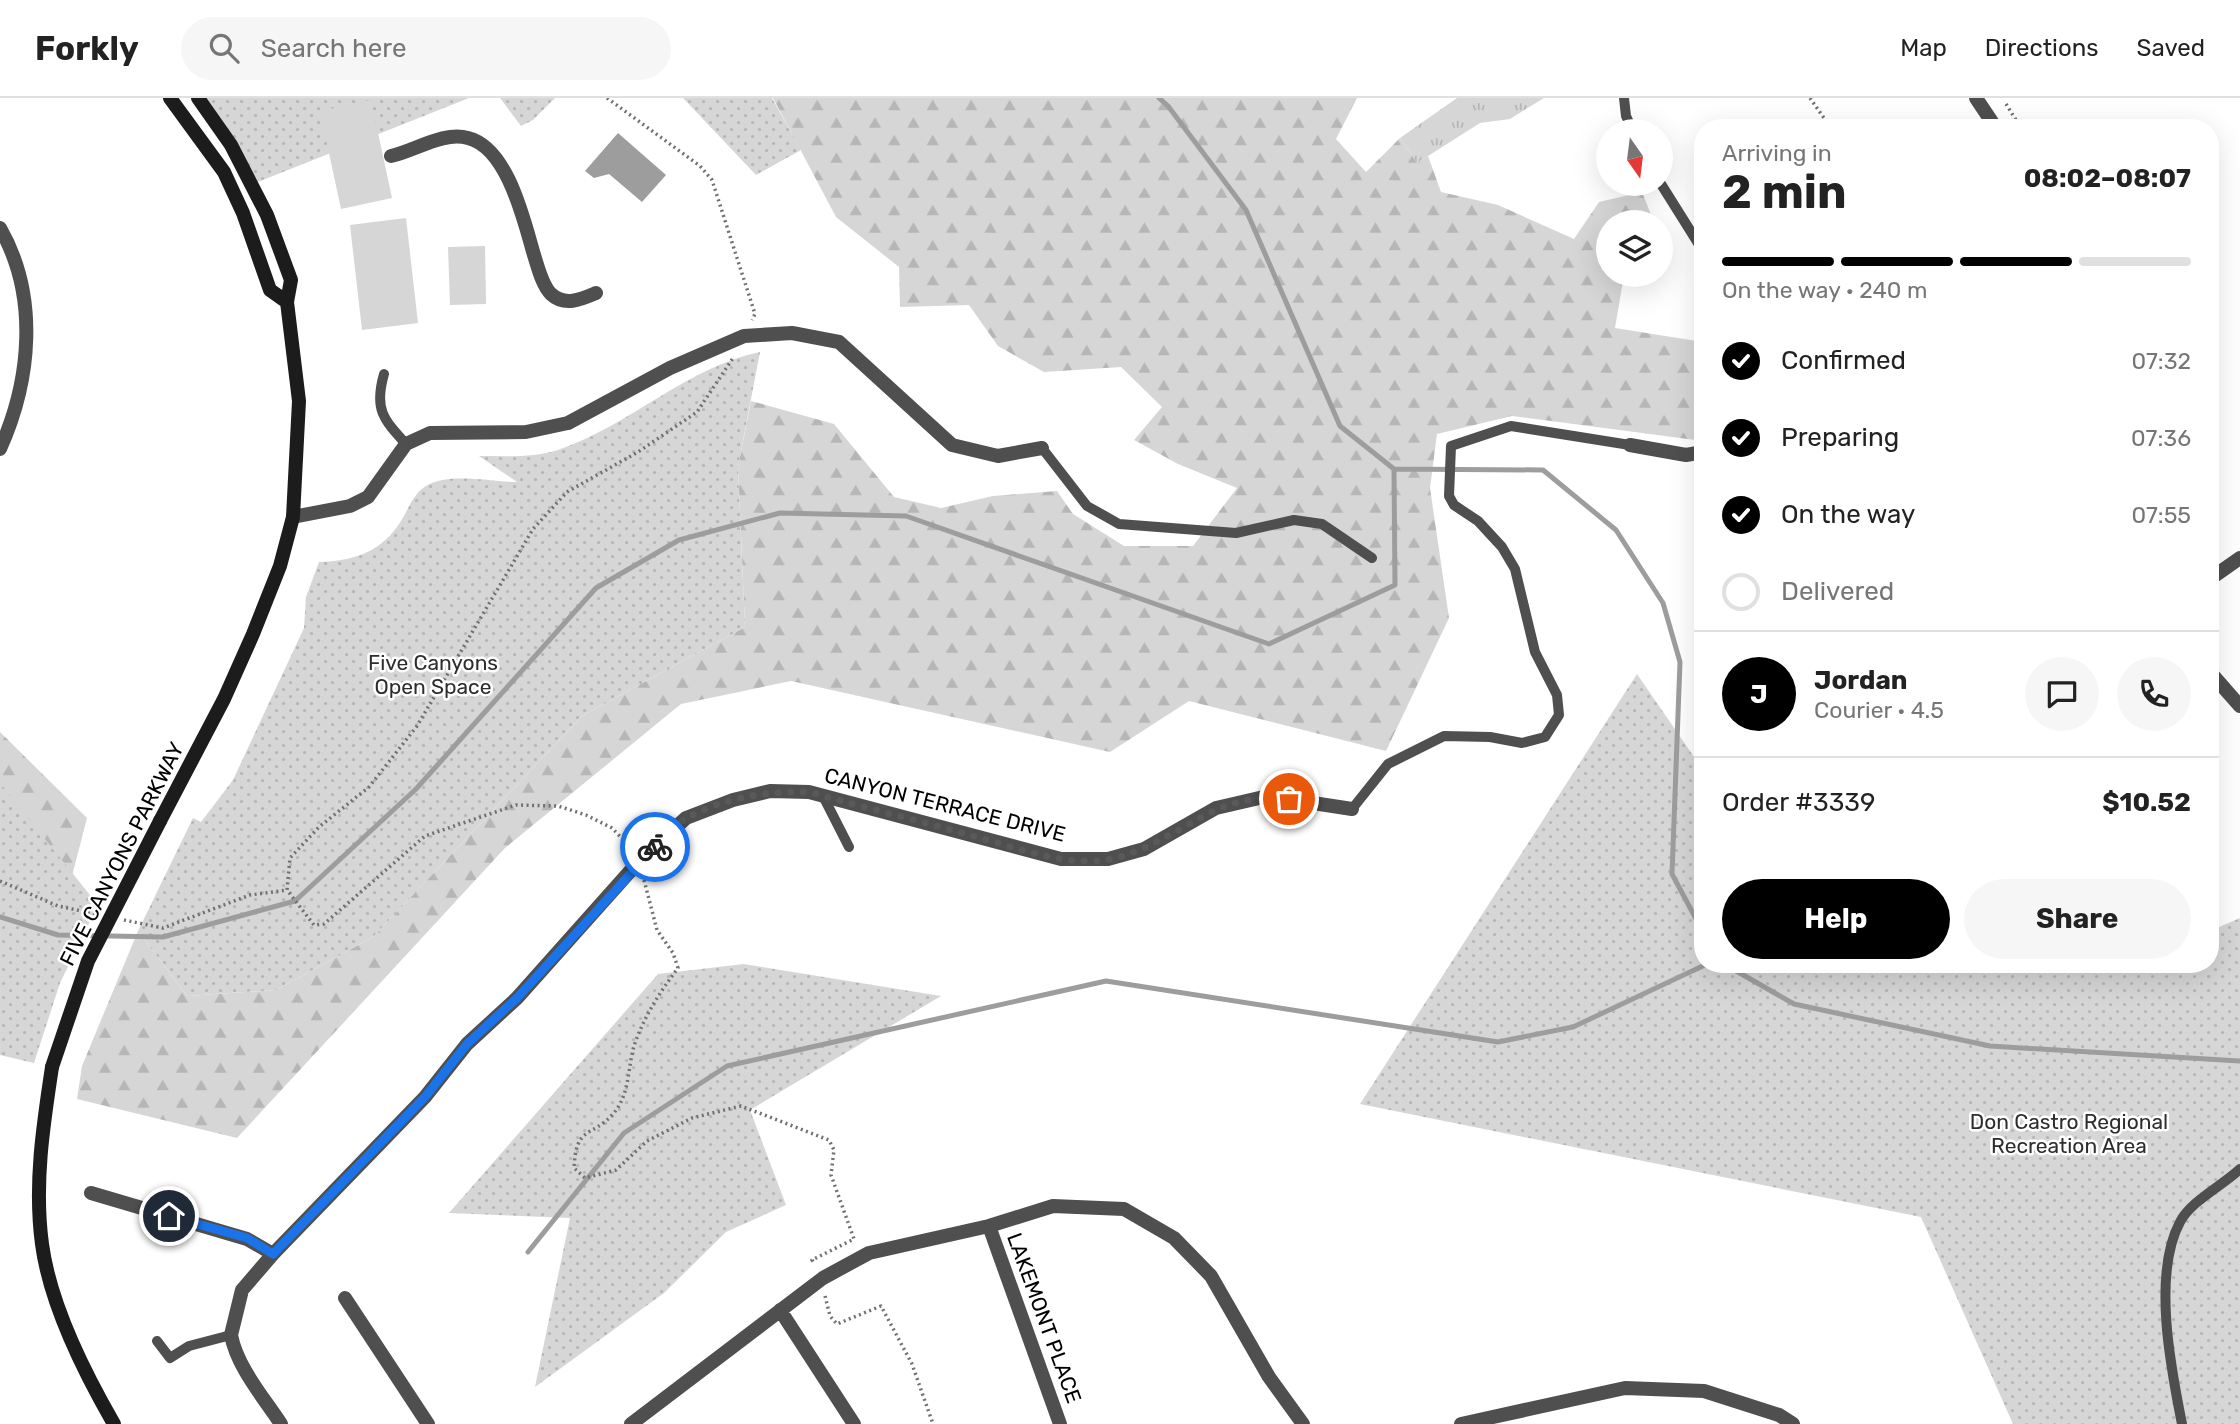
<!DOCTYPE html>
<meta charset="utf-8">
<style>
body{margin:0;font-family:Rubik,sans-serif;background:#f6f6f6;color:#222;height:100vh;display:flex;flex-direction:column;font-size:26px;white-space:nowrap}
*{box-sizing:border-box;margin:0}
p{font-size:23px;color:#767676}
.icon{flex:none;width:38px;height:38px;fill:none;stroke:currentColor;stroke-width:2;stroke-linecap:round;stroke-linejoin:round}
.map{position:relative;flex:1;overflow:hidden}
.side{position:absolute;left:1694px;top:21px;width:525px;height:854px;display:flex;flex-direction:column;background:#fff;border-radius:28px;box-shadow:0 7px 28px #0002}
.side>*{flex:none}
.needle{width:46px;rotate:166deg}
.tools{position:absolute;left:1596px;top:21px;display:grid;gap:14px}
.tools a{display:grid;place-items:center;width:77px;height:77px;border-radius:50%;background:#fff;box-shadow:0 7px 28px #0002;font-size:35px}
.pin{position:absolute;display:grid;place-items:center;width:60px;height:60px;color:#fff;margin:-30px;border:4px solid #fff;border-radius:50%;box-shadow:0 2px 7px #0007}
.courier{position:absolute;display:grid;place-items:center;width:70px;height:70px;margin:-35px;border:5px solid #1a73e8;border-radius:50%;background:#fff;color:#222;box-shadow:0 2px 9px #0007}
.head em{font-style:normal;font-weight:700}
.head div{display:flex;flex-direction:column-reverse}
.head{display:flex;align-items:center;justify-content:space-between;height:119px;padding:0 28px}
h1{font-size:46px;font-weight:700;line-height:52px}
.bar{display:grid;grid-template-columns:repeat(4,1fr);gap:10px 7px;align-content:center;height:84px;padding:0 28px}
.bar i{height:9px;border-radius:5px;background:#e0e0e0}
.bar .selected{background:#000}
.bar p{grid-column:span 4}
.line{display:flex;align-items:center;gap:18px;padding:0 28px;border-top:2px solid #e0e0e0}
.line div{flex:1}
.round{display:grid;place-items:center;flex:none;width:74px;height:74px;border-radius:37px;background:#f6f6f6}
ol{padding:0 28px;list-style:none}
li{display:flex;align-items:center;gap:21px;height:77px}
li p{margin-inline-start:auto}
li .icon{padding:7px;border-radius:50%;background:#000;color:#fff;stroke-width:4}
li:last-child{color:#767676}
li i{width:38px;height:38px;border:4px solid #e0e0e0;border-radius:50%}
.button{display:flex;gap:14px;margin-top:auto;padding:14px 28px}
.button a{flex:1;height:80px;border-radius:42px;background:#000;color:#fff;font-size:28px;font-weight:700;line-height:80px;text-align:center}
.button a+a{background:#f6f6f6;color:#222}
header{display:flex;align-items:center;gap:42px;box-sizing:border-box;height:98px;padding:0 35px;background:#fff;border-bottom:2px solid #e0e0e0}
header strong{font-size:33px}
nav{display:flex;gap:38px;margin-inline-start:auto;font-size:24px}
.search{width:490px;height:63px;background:#f6f6f6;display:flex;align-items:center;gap:18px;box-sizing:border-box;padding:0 24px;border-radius:38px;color:#767676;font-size:26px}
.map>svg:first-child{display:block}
.grass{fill:url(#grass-tufts)}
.forest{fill:url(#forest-firs)}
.park{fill:url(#park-dots)}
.garden{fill:#d6d6d6}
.water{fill:#9d9d9d}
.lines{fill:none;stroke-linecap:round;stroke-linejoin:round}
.stream{stroke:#9d9d9d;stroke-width:5}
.path{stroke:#717171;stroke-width:3.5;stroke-dasharray:2 3.5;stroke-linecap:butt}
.service{stroke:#4f4f4f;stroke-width:10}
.pedestrian{stroke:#4f4f4f;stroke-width:14}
.minor{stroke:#4f4f4f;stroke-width:14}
.secondary{stroke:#1c1c1c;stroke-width:14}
.secondary-bridge{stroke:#1c1c1c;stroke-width:14}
.done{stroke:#595959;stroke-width:7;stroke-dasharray:0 12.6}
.route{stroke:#1a73e8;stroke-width:9}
.labels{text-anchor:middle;stroke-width:5;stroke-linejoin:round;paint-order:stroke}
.park-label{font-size:21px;fill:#2d2d2d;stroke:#fff}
.street-label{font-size:21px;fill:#000;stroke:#fff}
</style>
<header>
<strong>Forkly</strong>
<div class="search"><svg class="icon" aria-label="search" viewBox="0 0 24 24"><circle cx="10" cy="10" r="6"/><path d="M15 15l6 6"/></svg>Search here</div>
<nav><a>Map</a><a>Directions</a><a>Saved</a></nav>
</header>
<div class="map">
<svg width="2240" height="1326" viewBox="0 0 2240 1326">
<defs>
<pattern id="grass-tufts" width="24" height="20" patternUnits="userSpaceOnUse" patternTransform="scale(1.75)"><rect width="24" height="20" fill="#d6d6d6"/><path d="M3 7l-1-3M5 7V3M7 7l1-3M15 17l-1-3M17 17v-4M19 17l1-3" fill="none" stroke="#b6b6b6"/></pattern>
<pattern id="forest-firs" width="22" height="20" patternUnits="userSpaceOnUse" patternTransform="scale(1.75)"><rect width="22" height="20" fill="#d6d6d6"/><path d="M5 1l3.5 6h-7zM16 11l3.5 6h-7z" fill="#b6b6b6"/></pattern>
<pattern id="park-dots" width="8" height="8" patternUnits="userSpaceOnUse" patternTransform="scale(1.75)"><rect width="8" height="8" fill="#d6d6d6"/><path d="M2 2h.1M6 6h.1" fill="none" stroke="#b6b6b6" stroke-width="1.8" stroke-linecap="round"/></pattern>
</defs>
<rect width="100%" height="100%" fill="#fff"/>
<path class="grass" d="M1457 0H1544L1510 21 1480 25 1417 65 1400 40Z"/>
<path class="forest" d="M773 0H1357L1336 41 1366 74 1400 40 1417 65 1428 58 1441 94 1498 107 1574 141 1599 104 1642 94 1654 124H1608V177H1624L1615 230 1703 244V343L1512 318 1437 336 1430 390 1449 520 1386 653 1189 603 1110 654 791 583 681 606 505 750 237 1040 77 1001 82 968 138 833 187 898 276 892 373 839 582 618 745 529 738 369 751 303 834 326 894 399 941 410 993 398 1057 393 1073 416 1124 448H1193L1237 390 1178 366 1134 342 1162 309 1121 269 1044 274 998 248 969 207 900 209 899 169 836 119Z
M0 634 87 720 65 805 0 949Z"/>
<path class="park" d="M195 0H469L253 86Z
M500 0H555L533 22 521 28Z
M683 0H772L801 52 756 77Z
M760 254 738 369 745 529 582 618 373 839 276 892 187 898 138 833 193 720 201 724 233 682 304 530 306 499 319 464C354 463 382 454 401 423 409 410 413 396 426 388 450 374 490 384 517 384L479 358C506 358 533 360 558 352 629 328 687 269 760 254Z
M1637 576 1703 672V866H2210V833L2240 820V1326H2013L1921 1119 1360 1006Z
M0 685 98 807 60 885 34 965 0 957Z
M744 866 941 898 750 1012 786 1107 726 1134 664 1195 535 1289 570 1120 449 1115 658 876Z"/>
<path class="garden" d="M371 2 392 100 341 111 320 13Z
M406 120 418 225 362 232 350 127Z
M485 148 486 206 450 207 448 149Z"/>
<path class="water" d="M618 35 666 77 642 104 609 76 594 80 585 73Z"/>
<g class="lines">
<path class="stream" d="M1159 0 1168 8 1246 112 1340 328 1394 371 1543 372 1616 432 1663 505 1680 564 1672 776 1703 834
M0 819 58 837 163 839 295 803 416 691 596 490 679 442 780 415 906 418 1269 546 1395 487 1394 371
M1724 866 1794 906 1990 948 2240 963
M528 1154 624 1035 727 968 1106 883 1498 944 1573 929 1707 866"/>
<path class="path" d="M607 0 700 68 712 82 755 216 752 222
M1810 0 1831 30
M2006 6 2021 30
M631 750 612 730 586 717 558 708 516 707 425 738 324 826 314 827 287 792 290 760 319 729 369 689 417 628 533 431 567 394 638 354 697 314 733 260
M644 782 657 832 673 855 678 870C660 894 645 917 635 945 627 968 631 997 612 1017 591 1040 576 1027 574 1070L585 1080 616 1072 647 1043 692 1020 741 1008 829 1042 834 1052 831 1077 854 1141 812 1162 815 1166
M0 783 58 808 96 816
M124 822 163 830 250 797 287 792
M825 1198 830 1218 837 1226 881 1208 912 1266 933 1326"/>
<path class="service" d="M1624 0 1626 18 1633 33
M1661 86 1703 153
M384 276C374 311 383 321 406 346
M1042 350 1087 408 1119 426 1236 435 1294 422 1322 426 1372 460
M823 698 849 749
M1352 711 1388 666 1444 638 1490 639 1522 645 1545 639 1559 617 1557 597 1535 554 1515 471 1502 449 1478 423 1454 407 1449 398 1451 348 1511 328 1630 347
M157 1243 170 1260 189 1248 231 1237
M2182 1326C2171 1271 2152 1176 2180 1124 2191 1103 2222 1088 2240 1071"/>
<path class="pedestrian" d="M391 58C415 53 443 33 468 40 508 50 524 123 534 157 538 169 542 187 551 196 565 209 582 201 596 195"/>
<path class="minor" d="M1976 0 1996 30
M0 130C39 198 31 282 0 351
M1630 347 1686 357 1703 354
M293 419 350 408 368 399 406 346 430 335 526 334 568 325 670 270 744 238 792 235 839 244 952 347 998 358 1042 350
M2210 481 2240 460
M2210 574 2240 608
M91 1095 247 1141 273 1156
M989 1128 1060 1326
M345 1200 428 1326
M780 1212 854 1326
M281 1326C264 1300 237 1269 231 1237L242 1192 273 1156 425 999 467 946 517 900 641 761 686 720 733 702 770 693 809 694 1061 761H1108L1144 751 1216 710 1268 698 1352 711
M631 1326 823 1180 869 1155 989 1128 1053 1108 1124 1111 1174 1140 1211 1178 1269 1279 1303 1326
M1461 1326 1625 1290 1704 1293 1779 1317 1793 1326"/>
<path class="secondary" d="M170 0 224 74 243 115 270 192 287 204
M160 723 224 601 253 536 280 468 293 419 299 303 287 204 291 182 267 117 231 47 198 0
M52 969C43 1028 34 1087 42 1146 50 1207 84 1274 114 1326"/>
<path class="secondary-bridge" d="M52 969 88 863 160 723"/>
</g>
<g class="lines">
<path class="done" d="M655 749C665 739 676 726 687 720 725 699 767 693 809 694 862 709 916 722 969 737 1013 748 1064 770 1110 761 1176 748 1215 690 1289 701"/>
<path class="route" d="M169 1118 247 1140 273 1156 425 999 467 946 517 900 655 749"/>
</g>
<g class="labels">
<g class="park-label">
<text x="433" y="572">Five Canyons<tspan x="433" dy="24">Open Space</tspan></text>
<text x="2069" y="1031">Don Castro Regional<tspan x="2069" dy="24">Recreation Area</tspan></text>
</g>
<g class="street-label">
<text transform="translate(945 707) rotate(14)" y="7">CANYON TERRACE DRIVE</text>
<text transform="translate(122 756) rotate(-63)" y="7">FIVE CANYONS PARKWAY</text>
<text transform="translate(1044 1220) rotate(70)" y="7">LAKEMONT PLACE</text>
</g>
</g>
</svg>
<div class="tools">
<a><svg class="needle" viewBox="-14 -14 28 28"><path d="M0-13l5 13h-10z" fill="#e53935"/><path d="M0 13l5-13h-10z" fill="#767676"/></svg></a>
<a><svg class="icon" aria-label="layers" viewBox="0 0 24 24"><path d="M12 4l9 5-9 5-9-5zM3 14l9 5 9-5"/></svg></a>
</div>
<div class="pin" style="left:1289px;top:701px;background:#ea580c"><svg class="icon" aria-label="bag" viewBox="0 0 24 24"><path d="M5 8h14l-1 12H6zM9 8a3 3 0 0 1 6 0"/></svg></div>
<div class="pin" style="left:169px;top:1118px;background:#1f2937"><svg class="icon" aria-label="home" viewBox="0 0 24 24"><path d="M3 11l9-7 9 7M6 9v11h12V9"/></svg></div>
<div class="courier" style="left:655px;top:749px"><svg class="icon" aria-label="bike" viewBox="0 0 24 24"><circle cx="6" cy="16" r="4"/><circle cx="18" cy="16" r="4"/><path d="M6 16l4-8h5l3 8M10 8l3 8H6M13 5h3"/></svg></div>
<section class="side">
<div class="head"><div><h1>2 min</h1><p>Arriving in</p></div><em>08:02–08:07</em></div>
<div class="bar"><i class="selected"></i><i class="selected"></i><i class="selected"></i><i></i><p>On the way · 240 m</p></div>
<ol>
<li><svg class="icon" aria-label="check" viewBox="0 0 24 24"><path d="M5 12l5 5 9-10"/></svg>Confirmed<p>07:32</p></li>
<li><svg class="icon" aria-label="check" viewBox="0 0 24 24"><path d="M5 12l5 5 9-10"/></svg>Preparing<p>07:36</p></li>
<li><svg class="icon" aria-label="check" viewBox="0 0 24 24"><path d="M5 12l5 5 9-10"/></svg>On the way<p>07:55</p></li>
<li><i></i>Delivered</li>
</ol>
<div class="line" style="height:126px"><b class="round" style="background:#000;color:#fff">J</b><div><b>Jordan</b><p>Courier · 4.5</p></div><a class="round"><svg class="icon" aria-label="chat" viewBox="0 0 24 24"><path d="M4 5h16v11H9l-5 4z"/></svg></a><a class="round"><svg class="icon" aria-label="phone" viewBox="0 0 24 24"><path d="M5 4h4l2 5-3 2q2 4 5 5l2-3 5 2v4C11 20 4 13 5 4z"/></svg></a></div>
<div class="line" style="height:91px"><div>Order #3339</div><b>$10.52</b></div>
<div class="button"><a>Help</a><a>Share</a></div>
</section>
</div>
